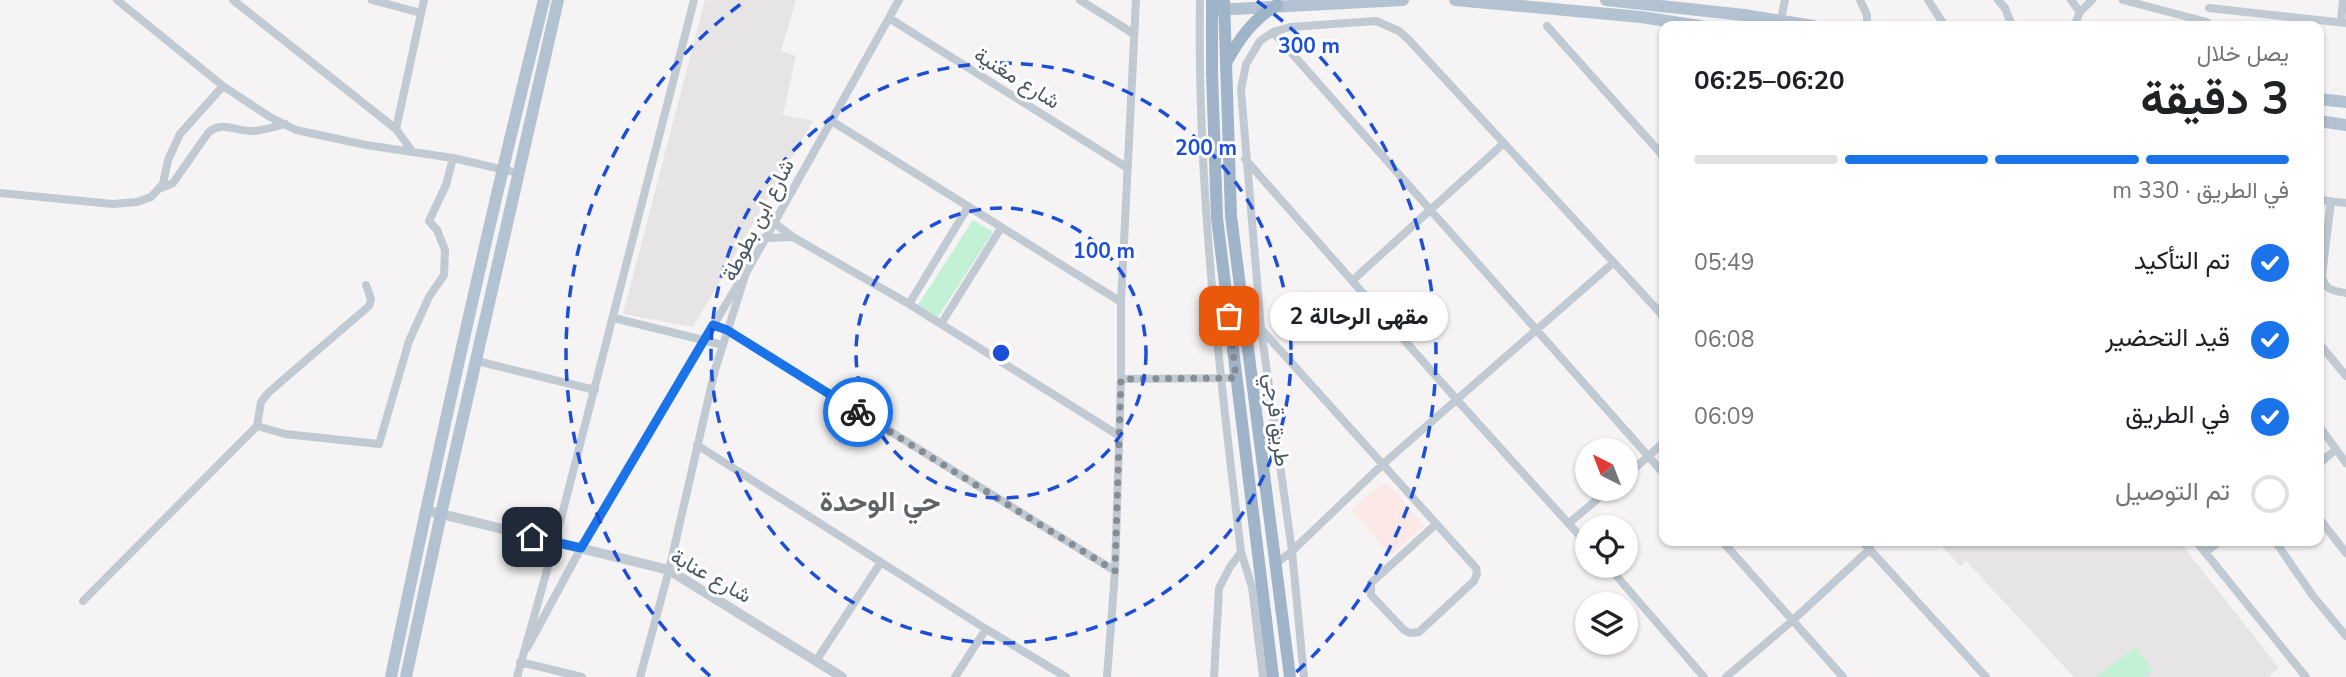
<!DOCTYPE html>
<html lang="ar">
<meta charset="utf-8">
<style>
body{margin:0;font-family:"Nunito Sans",Vazirmatn,sans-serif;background:#f6f6f6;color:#202124;direction:rtl;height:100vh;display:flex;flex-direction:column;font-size:26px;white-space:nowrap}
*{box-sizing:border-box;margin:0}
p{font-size:23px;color:#757577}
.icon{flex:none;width:38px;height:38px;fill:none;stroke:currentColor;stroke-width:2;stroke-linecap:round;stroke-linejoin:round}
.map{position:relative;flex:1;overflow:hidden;direction:ltr}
.side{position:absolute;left:1659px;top:21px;width:665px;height:525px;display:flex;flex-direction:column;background:#fff;border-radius:14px;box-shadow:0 2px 5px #0004;direction:rtl}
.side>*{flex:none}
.needle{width:46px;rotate:318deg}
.buttons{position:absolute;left:1575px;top:438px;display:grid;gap:14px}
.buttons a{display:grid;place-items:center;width:63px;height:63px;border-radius:50%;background:#fff;box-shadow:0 2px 5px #0004;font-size:35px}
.pin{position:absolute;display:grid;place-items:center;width:60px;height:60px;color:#fff;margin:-30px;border-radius:14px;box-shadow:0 4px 10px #0006}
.courier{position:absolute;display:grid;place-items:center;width:70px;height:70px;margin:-35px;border:5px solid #1a73e8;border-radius:50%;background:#fff;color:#222;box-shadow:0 2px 9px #0007}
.bubble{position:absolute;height:49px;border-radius:24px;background:#fff;box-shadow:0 2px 5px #0004;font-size:23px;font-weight:700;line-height:49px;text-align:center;direction:rtl}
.summary em{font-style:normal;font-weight:700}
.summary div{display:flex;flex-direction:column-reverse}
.summary{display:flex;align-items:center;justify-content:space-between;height:119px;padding:0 35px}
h1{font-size:46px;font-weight:700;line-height:52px}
.bar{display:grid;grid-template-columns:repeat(4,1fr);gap:10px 7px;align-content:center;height:84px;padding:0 35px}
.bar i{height:9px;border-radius:5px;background:#e0e0e0}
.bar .current{background:#1a73e8}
.bar p{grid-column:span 4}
ol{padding:0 35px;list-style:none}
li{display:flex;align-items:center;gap:21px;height:77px}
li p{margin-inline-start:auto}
li .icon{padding:7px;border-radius:50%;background:#1a73e8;color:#fff;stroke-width:4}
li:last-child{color:#757577}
li i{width:38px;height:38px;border:4px solid #e0e0e0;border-radius:50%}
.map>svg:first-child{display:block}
.education{fill:#e6e4e5}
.medical{fill:#fce8e6}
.green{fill:#c3f1d5}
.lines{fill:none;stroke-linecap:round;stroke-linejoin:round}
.minor{stroke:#c1cad2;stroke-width:8}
.tertiary{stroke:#c1cad2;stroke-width:10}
.primary{stroke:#b3c2d1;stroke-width:12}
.trunk{stroke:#9fb4c9;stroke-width:12}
.done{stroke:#868d94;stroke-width:7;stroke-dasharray:0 12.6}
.route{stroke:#1a73e8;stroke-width:9}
.ring{fill:none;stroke:#1d4ed8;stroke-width:3.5;stroke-dasharray:12 9}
.labels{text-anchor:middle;stroke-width:6;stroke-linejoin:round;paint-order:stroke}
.street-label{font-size:21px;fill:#4a5661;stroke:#fff}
.district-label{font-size:28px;font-weight:bold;fill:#5f6368;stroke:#fff}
.centre{fill:#1d4ed8;stroke:#fff;stroke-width:3.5}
.ring-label{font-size:21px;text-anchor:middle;font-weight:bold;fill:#1d4ed8;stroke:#fff;stroke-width:6;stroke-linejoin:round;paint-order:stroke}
</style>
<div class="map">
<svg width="2346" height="677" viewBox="0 0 2346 677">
<rect width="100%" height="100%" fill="#f5f3f3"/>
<path class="education" d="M705 0H796L781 51 796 56 783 115 813 121 693 327 623 314Z
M1937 541H2179L2279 668 2268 677H2074L1966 561 1960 566Z"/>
<path class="medical" d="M1388 484 1424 526 1391 555 1352 510 1379 486Z"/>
<path class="green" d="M973 220 993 232 938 317 918 305Z
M2136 647 2153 671 2144 677H2095Z"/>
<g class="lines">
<path class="minor" d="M117 0 223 86 270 117 296 130 366 145 453 158 518 173
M233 0 396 129
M372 0 421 13
M1080 0 1134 34
M1200 0C1197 184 1219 369 1241 552L1230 567 1219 588 1214 677
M1860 0 1867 15V26
M1928 0 1945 26
M1998 0 2005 8 2012 26
M2071 0 2080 12
M2123 0 2207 22
M2209 8 2346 23
M889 18 1126 167
M2341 22 2343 0
M1780 24 1785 0
M1547 26 1664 157
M2074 26 2080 12 2092 0
M1273 32 1664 474
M830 120 1121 302
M412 151 396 129 424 0
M1245 159 1457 400 1587 544
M161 188 173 183 208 133C222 120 234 131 251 131 262 131 274 127 285 124
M0 193 113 204 137 202 151 197 163 184 168 160 180 134 223 86
M2319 200 2346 203
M2331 201 2322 276C2325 290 2333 291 2346 293
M793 237 909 304 1118 435
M764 238 793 237 773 222
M1353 280 1503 144
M366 285 371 299 369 306 269 392 261 402 257 426 285 434 379 444 409 341 429 297 444 275 445 250 437 230 429 221 446 185 453 158
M909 304 968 207
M614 318 723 345
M1245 322 1261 329 1241 90 1246 64 1260 41 1273 32 1290 27 1376 21 1399 31 1408 39 1664 317
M941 324 1001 228
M713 325 727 330 1115 571
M2319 343 2346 376
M477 361 595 390
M1121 379 1236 378
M2319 426 2346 463
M697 445 986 629 1066 677
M2319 464 2336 449
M1626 476 1664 442
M2319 518 2346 553
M1569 523 1611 488
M1722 541 1843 677
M1862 541 1986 677
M2196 541 2306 677
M2275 541 2313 596 2346 636
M1241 552 1252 587 1263 677
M2205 553 2220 541
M1276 564 1292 551 1383 464 1613 263
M1607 565 1704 677
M83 601 257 426
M527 648 581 548 738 284
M816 661 881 562
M520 662 582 677
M517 677 555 542 694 0
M640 677 669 570 715 370 746 273 899 0
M955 677 986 629
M1107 677 1115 571 1121 379V302L1136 0
M1304 677 1292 551 1261 329 1476 568 1477 574 1474 581 1419 632 1410 633 1404 630 1371 595V583L1435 525
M1726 677 1792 621 1870 549"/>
<path class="tertiary" d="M425 510 669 570 842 677"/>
<path class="primary" d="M1455 0 1641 17 1700 26
M1606 0 1744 15 1813 26
M1216 10 1403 0
M2319 99 2346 102
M2319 121 2346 125
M391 677C438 450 488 224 544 0
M406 677 441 514 558 0"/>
<path class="trunk" d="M1212 0V73L1217 218 1273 677
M1224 0 1231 216 1290 677
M1226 63C1239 39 1253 19 1277 5"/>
</g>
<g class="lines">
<path class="done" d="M858 412 1115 571 1121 379 1236 378 1229 316"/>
<path class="route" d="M532 537 581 548 713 325 727 330 858 412"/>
</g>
<g class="ring">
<circle cx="1001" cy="353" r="145"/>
<circle cx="1001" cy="353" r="290"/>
<path d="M710 676A435 435 0 0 1 745 1M1257 1A435 435 0 0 1 1292 676"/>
</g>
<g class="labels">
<g class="street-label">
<text transform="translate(1017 78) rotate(32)" y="7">شارع مغنية</text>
<text transform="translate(758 220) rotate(-63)" y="7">شارع ابن بطوطة</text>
<text transform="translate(1277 420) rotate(83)" y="7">طريق قرجي</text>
<text transform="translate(711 576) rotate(29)" y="7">شارع عنابة</text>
</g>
<g class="district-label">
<text x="880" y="511">حي الوحدة</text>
</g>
</g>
<circle cx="1001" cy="353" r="10" class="centre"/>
<g class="ring-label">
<text x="1309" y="53">300 m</text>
<text x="1206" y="155">200 m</text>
<text x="1104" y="258">100 m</text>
</g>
</svg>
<div class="buttons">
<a><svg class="needle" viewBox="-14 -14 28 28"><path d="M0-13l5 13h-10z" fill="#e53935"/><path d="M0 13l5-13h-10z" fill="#757577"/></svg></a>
<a><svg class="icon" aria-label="locate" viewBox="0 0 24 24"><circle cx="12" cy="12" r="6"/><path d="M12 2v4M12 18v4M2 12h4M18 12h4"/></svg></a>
<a><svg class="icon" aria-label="layers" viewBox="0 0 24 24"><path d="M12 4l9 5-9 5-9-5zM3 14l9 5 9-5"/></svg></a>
</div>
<div class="pin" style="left:1229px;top:316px;background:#ea580c"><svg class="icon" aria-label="bag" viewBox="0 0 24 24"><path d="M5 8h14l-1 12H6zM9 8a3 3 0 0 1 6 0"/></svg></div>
<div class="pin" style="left:532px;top:537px;background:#1f2937"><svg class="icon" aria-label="home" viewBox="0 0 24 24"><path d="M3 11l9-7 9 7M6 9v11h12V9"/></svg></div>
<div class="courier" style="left:858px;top:412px"><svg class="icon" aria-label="bike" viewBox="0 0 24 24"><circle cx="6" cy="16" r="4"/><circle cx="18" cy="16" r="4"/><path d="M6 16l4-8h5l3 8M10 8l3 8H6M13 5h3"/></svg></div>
<div class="bubble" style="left:1270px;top:292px;width:178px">مقهى الرحالة 2</div>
<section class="side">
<div class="summary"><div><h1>3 دقيقة</h1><p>يصل خلال</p></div><em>06:20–06:25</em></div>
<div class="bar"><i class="current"></i><i class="current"></i><i class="current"></i><i></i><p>في الطريق · 330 m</p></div>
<ol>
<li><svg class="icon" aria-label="check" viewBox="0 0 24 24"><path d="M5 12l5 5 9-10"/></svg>تم التأكيد<p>05:49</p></li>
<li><svg class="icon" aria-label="check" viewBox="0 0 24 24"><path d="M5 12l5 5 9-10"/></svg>قيد التحضير<p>06:08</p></li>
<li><svg class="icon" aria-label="check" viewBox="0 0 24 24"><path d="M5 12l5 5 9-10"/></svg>في الطريق<p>06:09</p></li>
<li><i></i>تم التوصيل</li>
</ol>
</section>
</div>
